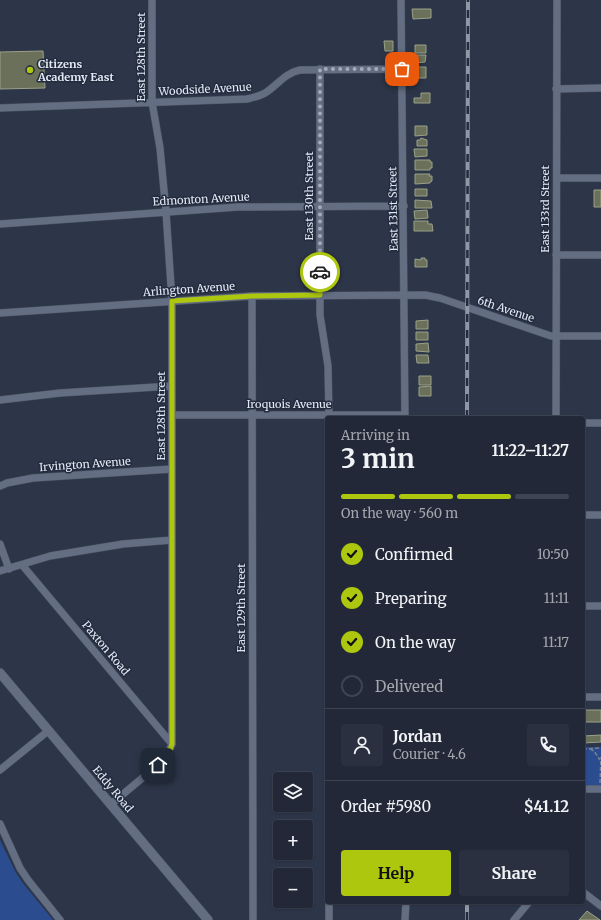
<!DOCTYPE html>
<meta charset="utf-8">
<style>
body{margin:0;font-family:Merriweather,serif;background:#2a303f;color:#f1f3f6;height:100vh;display:flex;flex-direction:column;font-size:15px;white-space:nowrap}
*{box-sizing:border-box;margin:0}
p{font-size:13px;color:#a2a6ad}
.icon{flex:none;width:22px;height:22px;fill:none;stroke:currentColor;stroke-width:2;stroke-linecap:round;stroke-linejoin:round}
.map{position:relative;flex:1;overflow:hidden}
.drawer{position:absolute;left:325px;top:416px;width:260px;height:488px;display:flex;flex-direction:column;background:#222837;border-radius:4px;box-shadow:0 1px 3px #0004,0 0 0 1px #3f4452}
.drawer>*{flex:none}
.controls{position:absolute;left:273px;top:772px;display:grid;gap:8px}
.controls a{display:grid;place-items:center;width:40px;height:40px;border-radius:4px;background:#222837;box-shadow:0 1px 3px #0004,0 0 0 1px #3f4452;font-size:20px}
.pin{position:absolute;display:grid;place-items:center;width:34px;height:34px;color:#fff;margin:-17px;border-radius:8px;box-shadow:0 2px 6px #0006}
.courier{position:absolute;display:grid;place-items:center;width:40px;height:40px;margin:-20px;border:3px solid #adc60e;border-radius:50%;background:#fff;color:#222;box-shadow:0 1px 5px #0007}
.head em{font-style:normal;font-weight:700}
.head div{display:flex;flex-direction:column-reverse}
.head{display:flex;align-items:center;justify-content:space-between;height:68px;padding:0 16px}
h1{font-size:26px;font-weight:700;line-height:30px}
.bar{display:grid;grid-template-columns:repeat(4,1fr);gap:6px 4px;align-content:center;height:48px;padding:0 16px}
.bar i{height:5px;border-radius:3px;background:#3f4452}
.bar .current{background:#adc60e}
.bar p{grid-column:span 4}
.line{display:flex;align-items:center;gap:10px;padding:0 16px;border-top:1px solid #3f4452}
.line div{flex:1}
.round{display:grid;place-items:center;flex:none;width:42px;height:42px;border-radius:4px;background:#2a303f}
ol{padding:0 16px;list-style:none}
li{display:flex;align-items:center;gap:12px;height:44px}
li p{margin-inline-start:auto}
li .icon{padding:4px;border-radius:50%;background:#adc60e;color:#111;stroke-width:4}
li:last-child{color:#a2a6ad}
li i{width:22px;height:22px;border:2px solid #3f4452;border-radius:50%}
.button{display:flex;gap:8px;margin-top:auto;padding:8px 16px}
.button a{flex:1;height:46px;border-radius:4px;background:#adc60e;color:#111;font-size:16px;font-weight:700;line-height:46px;text-align:center}
.button a+a{background:#2a303f;color:#f1f3f6}
.map>svg:first-child{display:block}
.green{fill:#2b4c8e}
.building{fill:#6a7059;stroke:#9ba189}
.lines{fill:none;stroke-linecap:round;stroke-linejoin:round}
.minor-casing{stroke:#4a5361;stroke-width:8}
.tertiary-casing{stroke:#4a5361;stroke-width:10}
.path{stroke:#7a8191;stroke-width:1.5;stroke-dasharray:4 2;stroke-linecap:butt}
.minor{stroke:#636e82;stroke-width:7}
.tertiary{stroke:#636e82;stroke-width:9}
.rail-casing{stroke:#9098a7;stroke-width:4}
.rail{stroke:#232c3e;stroke-width:2.5;stroke-dasharray:8;stroke-linecap:butt}
.done{stroke:#a3aab8;stroke-width:4;stroke-dasharray:0 7.2}
.route{stroke:#adc60e;stroke-width:5}
.poi-dot{fill:#adc60e;stroke:#232c3e;stroke-width:1.5}
.labels{text-anchor:middle;stroke-width:3;stroke-linejoin:round;paint-order:stroke}
.street-label{font-size:11px;fill:#e2e8f4;stroke:#232c3e}
.poi-label{font-size:11px;font-weight:bold;fill:#e2e8f4;stroke:#232c3e;text-anchor:start}
</style>
<div class="map">
<svg width="601" height="920" viewBox="0 0 601 920">
<rect width="100%" height="100%" fill="#2d3649"/>
<path class="green" d="M583 747H601V789H583Z
M0 840 15 871 22 882 53 920H0Z"/>
<path class="building" d="M412 9H431V18L413 19Z
M384 41H393V51H385Z
M415 45H426V53H415Z
M43 51 45 88 0 89V52Z
M414 55H426L425 62 414 63Z
M414 67H426V78H414Z
M421 93H430V103H414V98H421Z
M415 126H427V135L415 136Z
M421 138 427 140V146H417V140H420Z
M414 149H427V156L415 157Z
M415 160H430V162H432V168H430V170H415Z
M415 174H430L429 176H432V181L430 182V183L415 184Z
M415 189H427V196H415Z
M594 190H601V207H594Z
M415 200 431 201 432 208H415Z
M427 210 428 218 415 219 414 211Z
M414 221H428V224H432L433 231H414Z
M421 258H425V260H427V267H415V259L421 260Z
M428 320V329H416V321Z
M416 332H428V340H416Z
M428 343 429 352 416 351V344Z
M416 355H428L429 363H417Z
M419 376H431V385H419Z
M431 386V396H419V387Z
M583 710H601V722H583Z
M601 735V742L583 743V736Z
M587 911 600 920H579Z"/>
<g class="lines">
<g class="minor-casing">
<path id="minor" d="M401 0 405 418
M320 69V315L328 366 329 418
M556 89 601 88
M0 108 247 99C255 97 262 96 268 91 279 83 286 73 300 70L402 69
M557 178H601
M0 224 238 207 404 206
M556 255H601
M252 296 253 920
M0 313 252 296 425 295 440 298 551 336H601
M0 400 60 393 172 386
M172 415H405
M556 418 557 0
M583 423H601
M0 486 7 483 33 478 172 469
M583 515H601
M0 544 9 569
M23 566 172 744
M0 571 50 556 123 544 172 540
M583 606H601
M583 697H601
M0 770 48 731
M583 789H601
M110 805 158 765 167 756 172 744V301L166 212 160 148 152 102V0
M0 824 20 868 28 880 60 920
M583 892 601 906
M329 920V902
M405 920 406 902
M514 920 529 902"/>
</g>
<g class="tertiary-casing">
<path id="tertiary" d="M0 673 208 920"/>
</g>
<path class="path" d="M583 749 601 748
M590 749 594 751 600 760
M600 783 601 757"/>
<use href="#minor" class="minor"/>
<use href="#tertiary" class="tertiary"/>
<g class="rail-casing">
<path id="rail" d="M467 418 468 0
M467 920V902"/>
</g>
<use href="#rail" class="rail"/>
</g>
<g class="lines">
<path class="done" d="M320 272V69H402"/>
<path class="route" d="M158 765 168 756 172 744V301L252 296 320 295V272"/>
</g>
<circle class="poi-dot" cx="30" cy="70" r="4"/>
<g class="labels">
<g class="street-label">
<text transform="translate(141 57) rotate(-90)" y="4">East 128th Street</text>
<text transform="translate(205 89) rotate(-3)" y="4">Woodside Avenue</text>
<text transform="translate(309 196) rotate(-90)" y="4">East 130th Street</text>
<text transform="translate(201 199) rotate(-3)" y="4">Edmonton Avenue</text>
<text transform="translate(393 209) rotate(-91)" y="4">East 131st Street</text>
<text transform="translate(545 209) rotate(-90)" y="4">East 133rd Street</text>
<text transform="translate(189 289) rotate(-4)" y="4">Arlington Avenue</text>
<text transform="translate(506 309) rotate(19)" y="4">6th Avenue</text>
<text x="289" y="408">Iroquois Avenue</text>
<text transform="translate(161 416) rotate(-90)" y="4">East 128th Street</text>
<text transform="translate(85 464) rotate(-4)" y="4">Irvington Avenue</text>
<text transform="translate(241 608) rotate(-90)" y="4">East 129th Street</text>
<text transform="translate(106 648) rotate(50)" y="4">Paxton Road</text>
<text transform="translate(113 789) rotate(50)" y="4">Eddy Road</text>
</g>
<g class="poi-label">
<text x="38" y="68">Citizens<tspan x="38" dy="13">Academy East</tspan></text>
</g>
</g>
</svg>
<div class="controls">
<a><svg class="icon" aria-label="layers" viewBox="0 0 24 24"><path d="M12 4l9 5-9 5-9-5zM3 14l9 5 9-5"/></svg></a>
<a>+</a>
<a>−</a>
</div>
<div class="pin" style="left:402px;top:69px;background:#ea580c"><svg class="icon" aria-label="bag" viewBox="0 0 24 24"><path d="M5 8h14l-1 12H6zM9 8a3 3 0 0 1 6 0"/></svg></div>
<div class="pin" style="left:158px;top:765px;background:#1f2937"><svg class="icon" aria-label="home" viewBox="0 0 24 24"><path d="M3 11l9-7 9 7M6 9v11h12V9"/></svg></div>
<div class="courier" style="left:320px;top:272px"><svg class="icon" aria-label="car" viewBox="0 0 24 24"><path d="M5 17H2v-5l4-1 3-4h7l3 4 3 1v5h-3M9 17h6M6 11h13"/><circle cx="7" cy="17" r="2"/><circle cx="17" cy="17" r="2"/></svg></div>
<section class="drawer">
<div class="head"><div><h1>3 min</h1><p>Arriving in</p></div><em>11:22–11:27</em></div>
<div class="bar"><i class="current"></i><i class="current"></i><i class="current"></i><i></i><p>On the way · 560 m</p></div>
<ol>
<li><svg class="icon" aria-label="check" viewBox="0 0 24 24"><path d="M5 12l5 5 9-10"/></svg>Confirmed<p>10:50</p></li>
<li><svg class="icon" aria-label="check" viewBox="0 0 24 24"><path d="M5 12l5 5 9-10"/></svg>Preparing<p>11:11</p></li>
<li><svg class="icon" aria-label="check" viewBox="0 0 24 24"><path d="M5 12l5 5 9-10"/></svg>On the way<p>11:17</p></li>
<li><i></i>Delivered</li>
</ol>
<div class="line" style="height:72px"><a class="round"><svg class="icon" aria-label="person" viewBox="0 0 24 24"><circle cx="12" cy="8" r="4"/><path d="M4 21q1-7 8-7t8 7"/></svg></a><div><b>Jordan</b><p>Courier · 4.6</p></div><a class="round"><svg class="icon" aria-label="phone" viewBox="0 0 24 24"><path d="M5 4h4l2 5-3 2q2 4 5 5l2-3 5 2v4C11 20 4 13 5 4z"/></svg></a></div>
<div class="line" style="height:52px"><div>Order #5980</div><b>$41.12</b></div>
<div class="button"><a>Help</a><a>Share</a></div>
</section>
</div>
